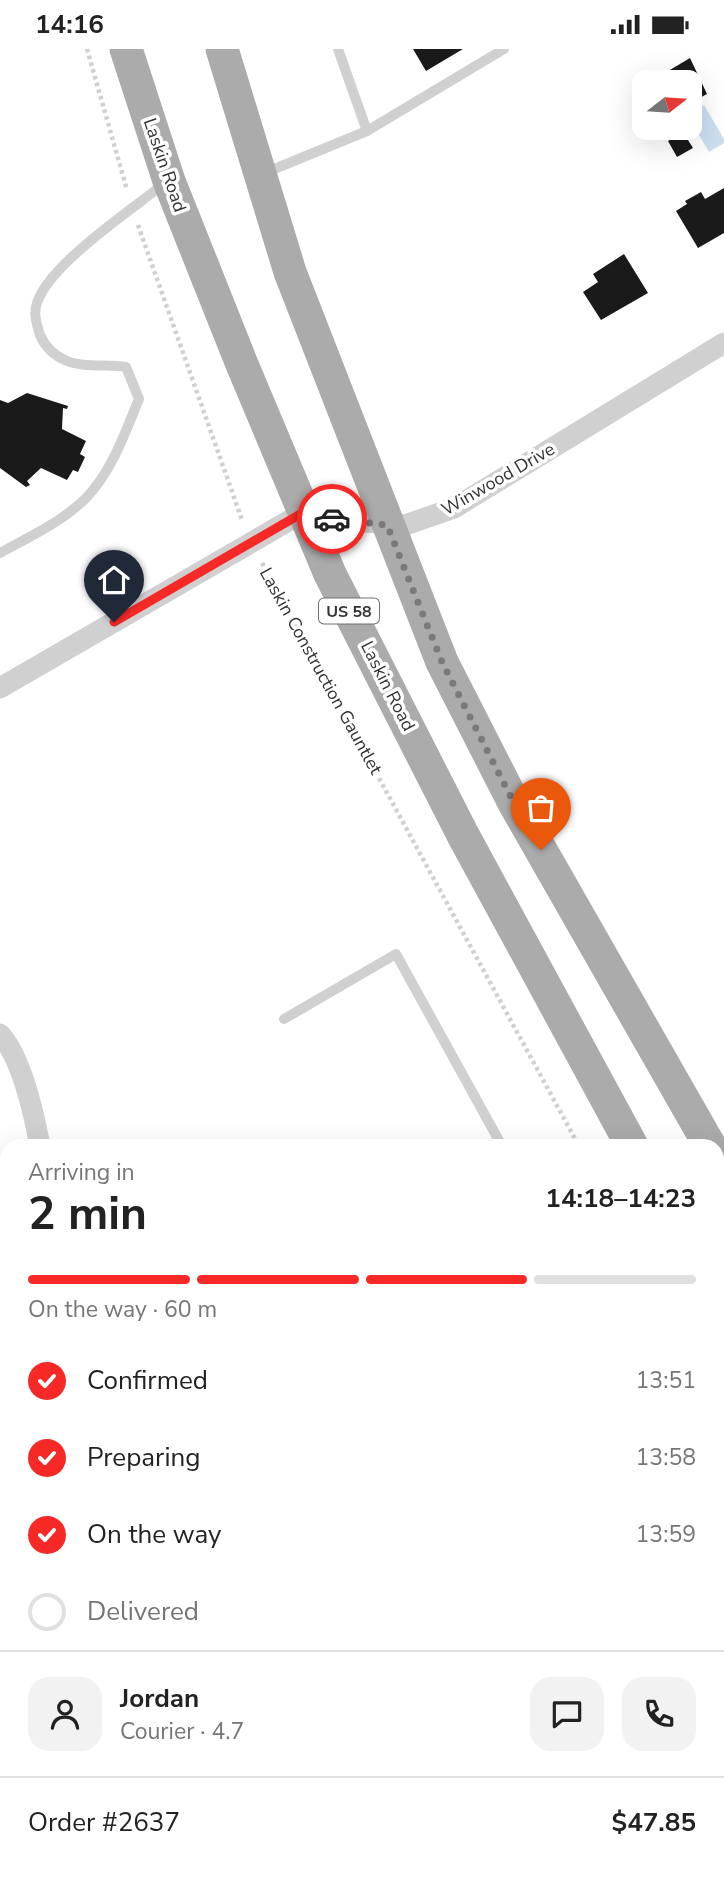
<!DOCTYPE html>
<meta charset="utf-8">
<style>
body{margin:0;font-family:"Nunito Sans",sans-serif;background:#f2f2f2;color:#222;height:100vh;display:flex;flex-direction:column;font-size:26px;white-space:nowrap}
*{box-sizing:border-box;margin:0}
p{font-size:23px;color:#767676}
.icon{flex:none;width:38px;height:38px;fill:none;stroke:currentColor;stroke-width:2;stroke-linecap:round;stroke-linejoin:round}
.map{position:relative;flex:1;overflow:hidden}
.details{position:absolute;left:0px;top:1090px;width:724px;height:744px;display:flex;flex-direction:column;background:#fff;border-radius:21px 21px 0 0;box-shadow:0 7px 28px #0002}
.details>*{flex:none}
.needle{width:46px;rotate:73deg}
.buttons{position:absolute;left:632px;top:21px;display:grid;gap:14px}
.buttons a{display:grid;place-items:center;width:70px;height:70px;border-radius:14px;background:#fff;box-shadow:0 7px 28px #0002;font-size:35px}
.pin{position:absolute;display:grid;place-items:center;width:60px;height:60px;color:#fff;margin:-72px -30px;border-radius:50% 50% 50% 0;rotate:-45deg;box-shadow:0 0 7px #0007}
.pin .icon{rotate:45deg}
.courier{position:absolute;display:grid;place-items:center;width:70px;height:70px;margin:-35px;border:5px solid #f72927;border-radius:50%;background:#fff;color:#222;box-shadow:0 2px 9px #0007}
.summary em{font-style:normal;font-weight:700}
.summary div{display:flex;flex-direction:column-reverse}
.summary{display:flex;align-items:center;justify-content:space-between;height:119px;padding:0 28px}
h1{font-size:46px;font-weight:700;line-height:52px}
.bar{display:grid;grid-template-columns:repeat(4,1fr);gap:10px 7px;align-content:center;height:84px;padding:0 28px}
.bar i{height:9px;border-radius:5px;background:#e0e0e0}
.bar .on{background:#f72927}
.bar p{grid-column:span 4}
.line{display:flex;align-items:center;gap:18px;padding:0 28px;border-top:2px solid #e0e0e0}
.line div{flex:1}
.round{display:grid;place-items:center;flex:none;width:74px;height:74px;border-radius:21px;background:#f2f2f2}
ol{padding:0 28px;list-style:none}
li{display:flex;align-items:center;gap:21px;height:77px}
li p{margin-inline-start:auto}
li .icon{padding:7px;border-radius:50%;background:#f72927;color:#fff;stroke-width:4}
li:last-child{color:#767676}
li i{width:38px;height:38px;border:4px solid #e0e0e0;border-radius:50%}
.status{display:flex;justify-content:space-between;align-items:center;height:49px;padding:0 35px;background:#fff;direction:ltr}
.status svg{height:19px;fill:currentColor}
.map>svg:first-child{display:block}
.water{fill:#cbdff1}
.building{fill:#1a1a1a}
.lines{fill:none;stroke-linecap:round;stroke-linejoin:round}
.path{stroke:#d0d0d0;stroke-width:4.5;stroke-dasharray:3.5 3.5;stroke-linecap:butt}
.service{stroke:#d0d0d0;stroke-width:10}
.minor{stroke:#d0d0d0;stroke-width:21}
.primary{stroke:#ababab;stroke-width:33}
.done{stroke:#7a7a7a;stroke-width:7;stroke-dasharray:0 12.6}
.route{stroke:#f72927;stroke-width:9}
.labels{text-anchor:middle;stroke-width:7;stroke-linejoin:round;paint-order:stroke}
.shield{fill:#fff;stroke:#707070;stroke-width:2}
.shield-label{font-size:16px;font-weight:bold;fill:#333}
.street-label{font-size:18px;fill:#333;stroke:#fff}
</style>
<div class="status"><b>14:16</b><svg viewBox="0 0 49 12"><path d="M0 12V9h3v3zM5 12V6h3v6zM10 12V3h3v9zM15 12V0h3v12zM26 1h20v11H26zM47 4h2v5h-2z"/></svg></div>
<div class="map">
<svg width="724" height="1833" viewBox="0 0 724 1833">
<rect width="100%" height="100%" fill="#fff"/>
<path class="water" d="M704 56 724 90V94L709 103 690 71V65Z"/>
<path class="building" d="M413 0H463L426 22Z
M690 9 707 45 692 53 690 50V33H661L658 28Z
M683 83 693 99 677 108 668 92Z
M724 139V184L698 199 676 162 687 155 685 152 701 143 705 150Z
M624 205 648 244 601 271 583 243 598 233 593 225Z
M27 344 68 357 67 360 63 359 62 380 86 392 80 405 85 408 78 423 73 421 67 431 41 419 27 432 30 436 26 438 0 419V351L8 354Z"/>
<g class="lines">
<path class="path" d="M87 0 127 141
M138 176 242 471
M262 514 579 1097
M718 1351 724 1363"/>
<path class="service" d="M367 82 504 0
M262 125 367 82 338 0
M0 504C29 488 62 473 86 449 112 422 125 384 139 350L126 318C108 315 84 319 67 312 55 307 45 298 40 286 37 276 33 265 37 254 49 215 133 160 166 133
M284 970 396 905 502 1097
M718 1482 724 1494
M686 1827 689 1833
M476 1833 486 1827"/>
<path class="minor" d="M0 639 304 463 338 471 405 476 454 459 724 294
M0 985C22 1009 34 1065 40 1097
M7 1445V1447
M57 1827 58 1833"/>
<path class="primary" d="M126 0 169 132 241 313 330 525 463 786 632 1097
M222 0 290 223 442 613 514 754 710 1097
M718 1254 724 1266"/>
</g>
<g class="lines">
<path class="done" d="M332 470 387 476 442 613 514 754 541 801"/>
<path class="route" d="M114 573 304 463 332 470"/>
</g>
<g class="labels">
<rect class="shield" x="319" y="549.5" width="60" height="25" rx="5"/>
<g class="shield-label">
<text x="349" y="568">US 58</text>
</g>
<g class="street-label">
<text transform="translate(165 116) rotate(71)" y="6">Laskin Road</text>
<text transform="translate(498 430) rotate(-30)" y="6">Winwood Drive</text>
<text transform="translate(321 622) rotate(61)" y="6">Laskin Construction Gauntlet</text>
<text transform="translate(388 637) rotate(63)" y="6">Laskin Road</text>
</g>
</g>
</svg>
<div class="buttons">
<a><svg class="needle" viewBox="-14 -14 28 28"><path d="M0-13l5 13h-10z" fill="#e53935"/><path d="M0 13l5-13h-10z" fill="#767676"/></svg></a>
</div>
<div class="pin" style="left:541px;top:801px;background:#ea580c"><svg class="icon" aria-label="bag" viewBox="0 0 24 24"><path d="M5 8h14l-1 12H6zM9 8a3 3 0 0 1 6 0"/></svg></div>
<div class="pin" style="left:114px;top:573px;background:#1f2937"><svg class="icon" aria-label="home" viewBox="0 0 24 24"><path d="M3 11l9-7 9 7M6 9v11h12V9"/></svg></div>
<div class="courier" style="left:332px;top:470px"><svg class="icon" aria-label="car" viewBox="0 0 24 24"><path d="M5 17H2v-5l4-1 3-4h7l3 4 3 1v5h-3M9 17h6M6 11h13"/><circle cx="7" cy="17" r="2"/><circle cx="17" cy="17" r="2"/></svg></div>
<section class="details">
<div class="summary"><div><h1>2 min</h1><p>Arriving in</p></div><em>14:18–14:23</em></div>
<div class="bar"><i class="on"></i><i class="on"></i><i class="on"></i><i></i><p>On the way · 60 m</p></div>
<ol>
<li><svg class="icon" aria-label="check" viewBox="0 0 24 24"><path d="M5 12l5 5 9-10"/></svg>Confirmed<p>13:51</p></li>
<li><svg class="icon" aria-label="check" viewBox="0 0 24 24"><path d="M5 12l5 5 9-10"/></svg>Preparing<p>13:58</p></li>
<li><svg class="icon" aria-label="check" viewBox="0 0 24 24"><path d="M5 12l5 5 9-10"/></svg>On the way<p>13:59</p></li>
<li><i></i>Delivered</li>
</ol>
<div class="line" style="height:126px"><a class="round"><svg class="icon" aria-label="person" viewBox="0 0 24 24"><circle cx="12" cy="8" r="4"/><path d="M4 21q1-7 8-7t8 7"/></svg></a><div><b>Jordan</b><p>Courier · 4.7</p></div><a class="round"><svg class="icon" aria-label="chat" viewBox="0 0 24 24"><path d="M4 5h16v11H9l-5 4z"/></svg></a><a class="round"><svg class="icon" aria-label="phone" viewBox="0 0 24 24"><path d="M5 4h4l2 5-3 2q2 4 5 5l2-3 5 2v4C11 20 4 13 5 4z"/></svg></a></div>
<div class="line" style="height:91px"><div>Order #2637</div><b>$47.85</b></div>
</section>
</div>
